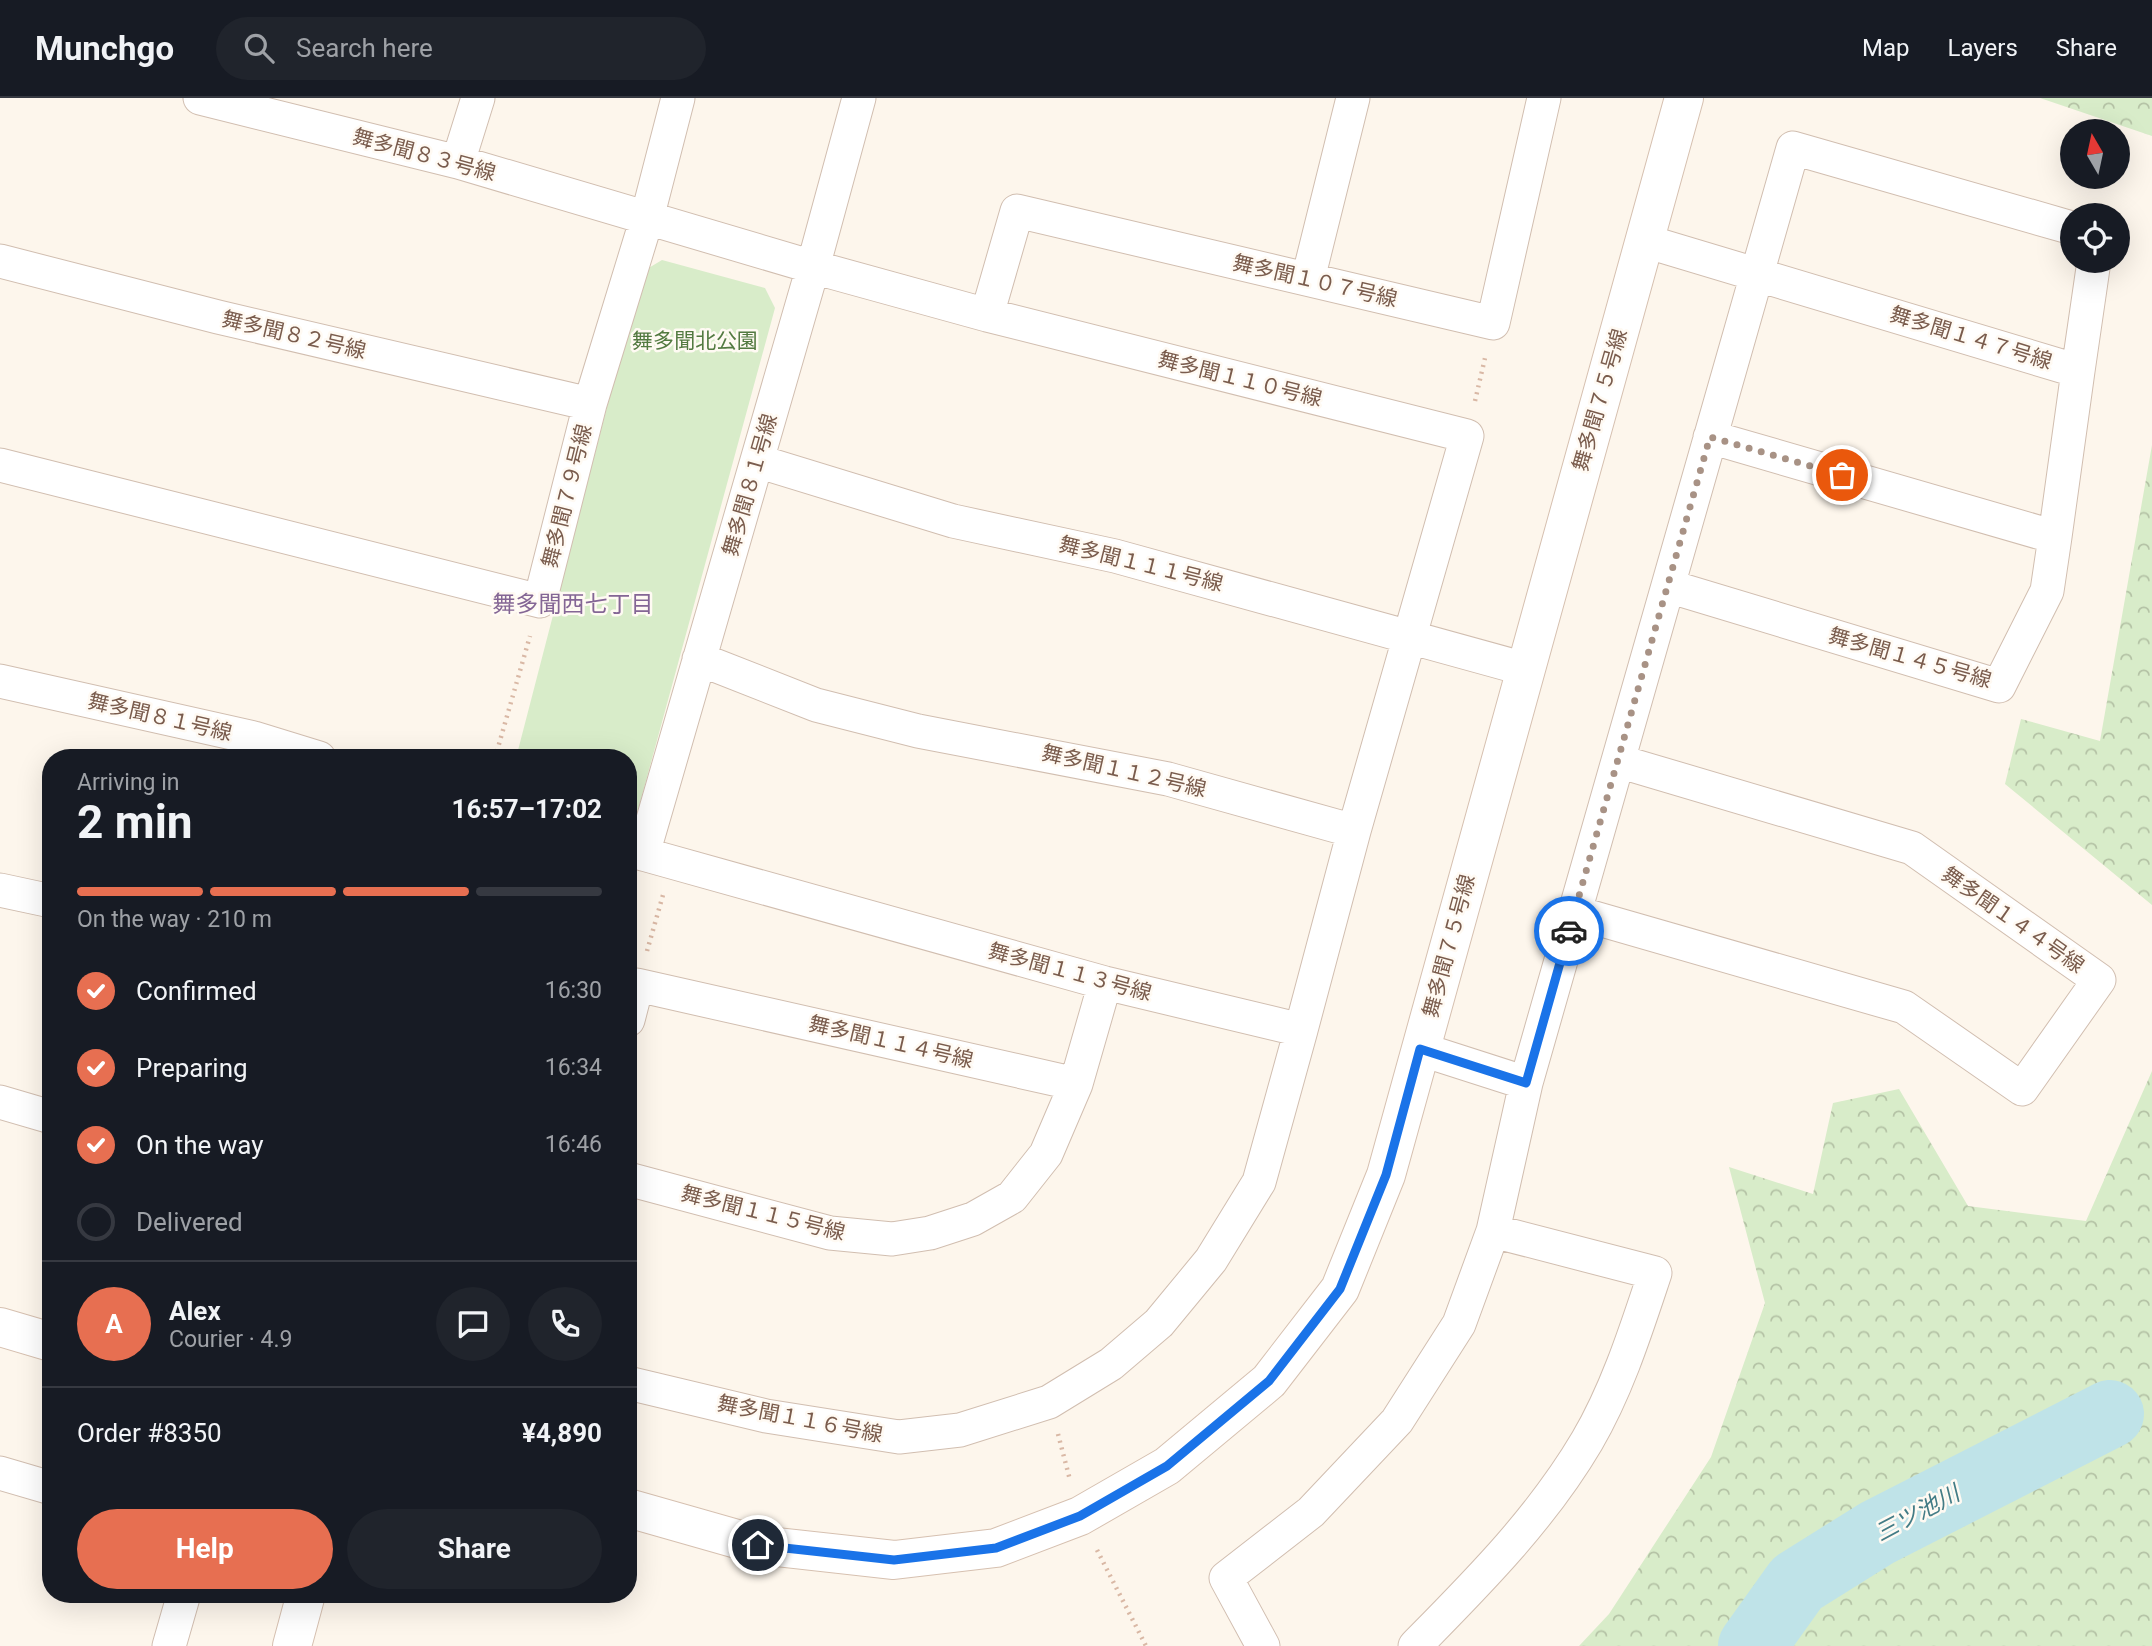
<!DOCTYPE html>
<meta charset="utf-8">
<style>
body{margin:0;font-family:Roboto,"Noto Sans JP",sans-serif;background:#20242c;color:#f1f3f6;height:100vh;display:flex;flex-direction:column;font-size:26px;white-space:nowrap}
*{box-sizing:border-box;margin:0}
p{font-size:23px;color:#9ea1a6}
.icon{flex:none;width:38px;height:38px;fill:none;stroke:currentColor;stroke-width:2;stroke-linecap:round;stroke-linejoin:round}
.map{position:relative;flex:1;overflow:hidden}
.side{position:absolute;left:42px;top:651px;width:595px;height:854px;display:flex;flex-direction:column;background:#171b24;border-radius:28px;box-shadow:0 7px 28px #0002}
.side>*{flex:none}
.needle{width:46px;rotate:351deg}
.controls{position:absolute;left:2060px;top:21px;display:grid;gap:14px}
.controls a{display:grid;place-items:center;width:70px;height:70px;border-radius:50%;background:#171b24;box-shadow:0 7px 28px #0002;font-size:35px}
.pin{position:absolute;display:grid;place-items:center;width:60px;height:60px;color:#fff;margin:-30px;border:4px solid #fff;border-radius:50%;box-shadow:0 2px 7px #0007}
.courier{position:absolute;display:grid;place-items:center;width:70px;height:70px;margin:-35px;border:5px solid #1a73e8;border-radius:50%;background:#fff;color:#222;box-shadow:0 2px 9px #0007}
.headline em{font-style:normal;font-weight:700}
.headline div{display:flex;flex-direction:column-reverse}
.headline{display:flex;align-items:center;justify-content:space-between;height:119px;padding:0 35px}
h1{font-size:46px;font-weight:700;line-height:52px}
.bar{display:grid;grid-template-columns:repeat(4,1fr);gap:10px 7px;align-content:center;height:84px;padding:0 35px}
.bar i{height:9px;border-radius:5px;background:#363941}
.bar .selected{background:#e76f51}
.bar p{grid-column:span 4}
.line{display:flex;align-items:center;gap:18px;padding:0 35px;border-top:2px solid #363941}
.line div{flex:1}
.round{display:grid;place-items:center;flex:none;width:74px;height:74px;border-radius:37px;background:#20242c}
ol{padding:0 35px;list-style:none}
li{display:flex;align-items:center;gap:21px;height:77px}
li p{margin-inline-start:auto}
li .icon{padding:7px;border-radius:50%;background:#e76f51;color:#fff;stroke-width:4}
li:last-child{color:#9ea1a6}
li i{width:38px;height:38px;border:4px solid #363941;border-radius:50%}
.primary-button{display:flex;gap:14px;margin-top:auto;padding:14px 35px}
.primary-button a{flex:1;height:80px;border-radius:42px;background:#e76f51;color:#fff;font-size:28px;font-weight:700;line-height:80px;text-align:center}
.primary-button a+a{background:#20242c;color:#f1f3f6}
header{display:flex;align-items:center;gap:42px;box-sizing:border-box;height:98px;padding:0 35px;background:#171b24;border-bottom:2px solid #363941}
header strong{font-size:33px}
nav{display:flex;gap:38px;margin-inline-start:auto;font-size:24px}
.search{width:490px;height:63px;background:#20242c;display:flex;align-items:center;gap:18px;box-sizing:border-box;padding:0 24px;border-radius:38px;color:#9ea1a6;font-size:26px}
.map>svg:first-child{display:block}
.green{fill:#d8ecc9}
.forest{fill:url(#forest-crowns)}
.lines{fill:none;stroke-linecap:round;stroke-linejoin:round}
.river{stroke:#bfe3e8;stroke-width:68}
.street-casing{stroke:#d1beb0;stroke-width:35}
.secondary-casing{stroke:#d6c0b0;stroke-width:40}
.path{stroke:#d9b8a5;stroke-width:4.5;stroke-dasharray:2 5;stroke-linecap:butt}
.street{stroke:#fff;stroke-width:33}
.secondary{stroke:#fff;stroke-width:38}
.done{stroke:#a89285;stroke-width:7;stroke-dasharray:0 12.6}
.route{stroke:#1a73e8;stroke-width:9}
.labels{text-anchor:middle;stroke-width:5;stroke-linejoin:round;paint-order:stroke}
.street-label{font-size:21px;fill:#7a5c4d;stroke:#fffaf3}
.park-label{font-size:21px;fill:#537a41;stroke:#fffaf3}
.neighbourhood-label{font-size:23px;fill:#846695;stroke:#fffaf3}
.water-label{font-size:23px;font-style:italic;fill:#437c86;stroke:#fffaf3}
</style>
<header>
<strong>Munchgo</strong>
<div class="search"><svg class="icon" aria-label="search" viewBox="0 0 24 24"><circle cx="10" cy="10" r="6"/><path d="M15 15l6 6"/></svg>Search here</div>
<nav><a>Map</a><a>Layers</a><a>Share</a></nav>
</header>
<div class="map">
<svg width="2152" height="1548" viewBox="0 0 2152 1548">
<defs>
<pattern id="forest-crowns" width="20" height="18" patternUnits="userSpaceOnUse" patternTransform="scale(1.75)"><rect width="20" height="18" fill="#d8ecc9"/><path d="M2 6a3 3 0 1 1 6 0M12 15a3 3 0 1 1 6 0" fill="none" stroke="#b4c2a5"/></pattern>
</defs>
<rect width="100%" height="100%" fill="#fdf6ec"/>
<path class="green" d="M662 162 765 190 775 210 635 723 628 728V660H516L642 174Z"/>
<path class="forest" d="M2040 0H2152V38Z
M2152 347V807L2005 686 2021 621 2100 643Z
M2152 973V1548H1579L1609 1516 1711 1359 1765 1205 1729 1069 1813 1096 1833 1005 1899 991 1968 1108 2086 1123Z"/>
<g class="lines">
<path class="river" d="M1752 1548 1797 1485 1877 1435 2110 1316"/>
<g class="street-casing">
<path id="street" d="M200 0 458 64 813 169 643 756 628 752
M458 64 478 0
M1645 143 2078 273 2094 163
M0 163 218 219 590 306
M1308 181 1353 0
M987 217 1017 113 1493 225 1544 0
M1710 339 2055 439 2078 273
M757 363 953 423 1115 458 1525 571
M0 367 540 503 590 306 647 120 678 0
M1668 488 1999 588 2047 493 2055 439
M699 561 816 607 918 633 1168 681 1354 733 1467 338 987 217 813 169 859 0
M0 583 254 640 319 660
M643 756 1105 885 1301 932 1354 733
M0 792 51 803
M1574 814 1904 909 2022 991 2099 882 1912 750 1618 663
M628 922 637 887 1076 986 1105 885
M1526 985 1793 50 2072 130
M0 1004 51 1019
M628 1081 830 1135 892 1141 930 1135 973 1121 1012 1099 1046 1056 1076 986
M628 1285 766 1318 899 1339 960 1332 1049 1304 1111 1266 1159 1225 1211 1162 1259 1084 1301 932
M0 1375 51 1390
M169 1548 184 1496
M1263 1548 1226 1480 1311 1414 1397 1323 1459 1226 1493 1133 1526 985 1420 951
M1415 1548C1477 1485 1541 1421 1587 1343 1617 1292 1636 1232 1655 1175L1493 1133"/>
</g>
<g class="secondary-casing">
<path id="secondary" d="M0 1229 51 1244
M628 1410 758 1447 894 1462 996 1450 1080 1418 1167 1368 1269 1283 1340 1191 1386 1077 1684 0
M292 1548 306 1496"/>
</g>
<path class="path" d="M1475 303 1485 260
M495 660 530 538
M647 853 663 797
M1058 1336 1070 1382
M1097 1452 1146 1548"/>
<use href="#street" class="street"/>
<use href="#secondary" class="secondary"/>
</g>
<g class="lines">
<path class="done" d="M1569 833 1710 339 1842 377"/>
<path class="route" d="M758 1447 894 1462 996 1450 1080 1418 1167 1368 1269 1283 1340 1191 1386 1077 1420 951 1526 985 1569 833"/>
</g>
<g class="labels">
<g class="street-label">
<text transform="translate(424 57) rotate(15)" y="7">舞多聞８３号線</text>
<text transform="translate(1315 183) rotate(13)" y="7">舞多聞１０７号線</text>
<text transform="translate(294 237) rotate(13)" y="7">舞多聞８２号線</text>
<text transform="translate(1971 240) rotate(17)" y="7">舞多聞１４７号線</text>
<text transform="translate(1240 281) rotate(14)" y="7">舞多聞１１０号線</text>
<text transform="translate(1600 302) rotate(-74)" y="7">舞多聞７５号線</text>
<text transform="translate(750 387) rotate(-74)" y="7">舞多聞８１号線</text>
<text transform="translate(567 398) rotate(-76)" y="7">舞多聞７９号線</text>
<text transform="translate(1141 466) rotate(14)" y="7">舞多聞１１１号線</text>
<text transform="translate(1910 560) rotate(16)" y="7">舞多聞１４５号線</text>
<text transform="translate(160 619) rotate(13)" y="7">舞多聞８１号線</text>
<text transform="translate(1124 673) rotate(13)" y="7">舞多聞１１２号線</text>
<text transform="translate(2013 822) rotate(35)" y="7">舞多聞１４４号線</text>
<text transform="translate(1449 848) rotate(-75)" y="7">舞多聞７５号線</text>
<text transform="translate(1070 874) rotate(15)" y="7">舞多聞１１３号線</text>
<text transform="translate(891 944) rotate(13)" y="7">舞多聞１１４号線</text>
<text transform="translate(763 1115) rotate(14)" y="7">舞多聞１１５号線</text>
<text transform="translate(800 1321) rotate(11)" y="7">舞多聞１１６号線</text>
</g>
<g class="park-label">
<text x="695" y="250">舞多聞北公園</text>
</g>
<g class="neighbourhood-label">
<text x="573" y="514">舞多聞西七丁目</text>
</g>
<g class="water-label">
<text transform="translate(1917 1415) rotate(-28)" y="8">三ツ池川</text>
</g>
</g>
</svg>
<div class="controls">
<a><svg class="needle" viewBox="-14 -14 28 28"><path d="M0-13l5 13h-10z" fill="#e53935"/><path d="M0 13l5-13h-10z" fill="#9ea1a6"/></svg></a>
<a><svg class="icon" aria-label="locate" viewBox="0 0 24 24"><circle cx="12" cy="12" r="6"/><path d="M12 2v4M12 18v4M2 12h4M18 12h4"/></svg></a>
</div>
<div class="pin" style="left:1842px;top:377px;background:#ea580c"><svg class="icon" aria-label="bag" viewBox="0 0 24 24"><path d="M5 8h14l-1 12H6zM9 8a3 3 0 0 1 6 0"/></svg></div>
<div class="pin" style="left:758px;top:1447px;background:#1f2937"><svg class="icon" aria-label="home" viewBox="0 0 24 24"><path d="M3 11l9-7 9 7M6 9v11h12V9"/></svg></div>
<div class="courier" style="left:1569px;top:833px"><svg class="icon" aria-label="car" viewBox="0 0 24 24"><path d="M5 17H2v-5l4-1 3-4h7l3 4 3 1v5h-3M9 17h6M6 11h13"/><circle cx="7" cy="17" r="2"/><circle cx="17" cy="17" r="2"/></svg></div>
<section class="side">
<div class="headline"><div><h1>2 min</h1><p>Arriving in</p></div><em>16:57–17:02</em></div>
<div class="bar"><i class="selected"></i><i class="selected"></i><i class="selected"></i><i></i><p>On the way · 210 m</p></div>
<ol>
<li><svg class="icon" aria-label="check" viewBox="0 0 24 24"><path d="M5 12l5 5 9-10"/></svg>Confirmed<p>16:30</p></li>
<li><svg class="icon" aria-label="check" viewBox="0 0 24 24"><path d="M5 12l5 5 9-10"/></svg>Preparing<p>16:34</p></li>
<li><svg class="icon" aria-label="check" viewBox="0 0 24 24"><path d="M5 12l5 5 9-10"/></svg>On the way<p>16:46</p></li>
<li><i></i>Delivered</li>
</ol>
<div class="line" style="height:126px"><b class="round" style="background:#e76f51;color:#fff">A</b><div><b>Alex</b><p>Courier · 4.9</p></div><a class="round"><svg class="icon" aria-label="chat" viewBox="0 0 24 24"><path d="M4 5h16v11H9l-5 4z"/></svg></a><a class="round"><svg class="icon" aria-label="phone" viewBox="0 0 24 24"><path d="M5 4h4l2 5-3 2q2 4 5 5l2-3 5 2v4C11 20 4 13 5 4z"/></svg></a></div>
<div class="line" style="height:91px"><div>Order #8350</div><b>¥4,890</b></div>
<div class="primary-button"><a>Help</a><a>Share</a></div>
</section>
</div>
